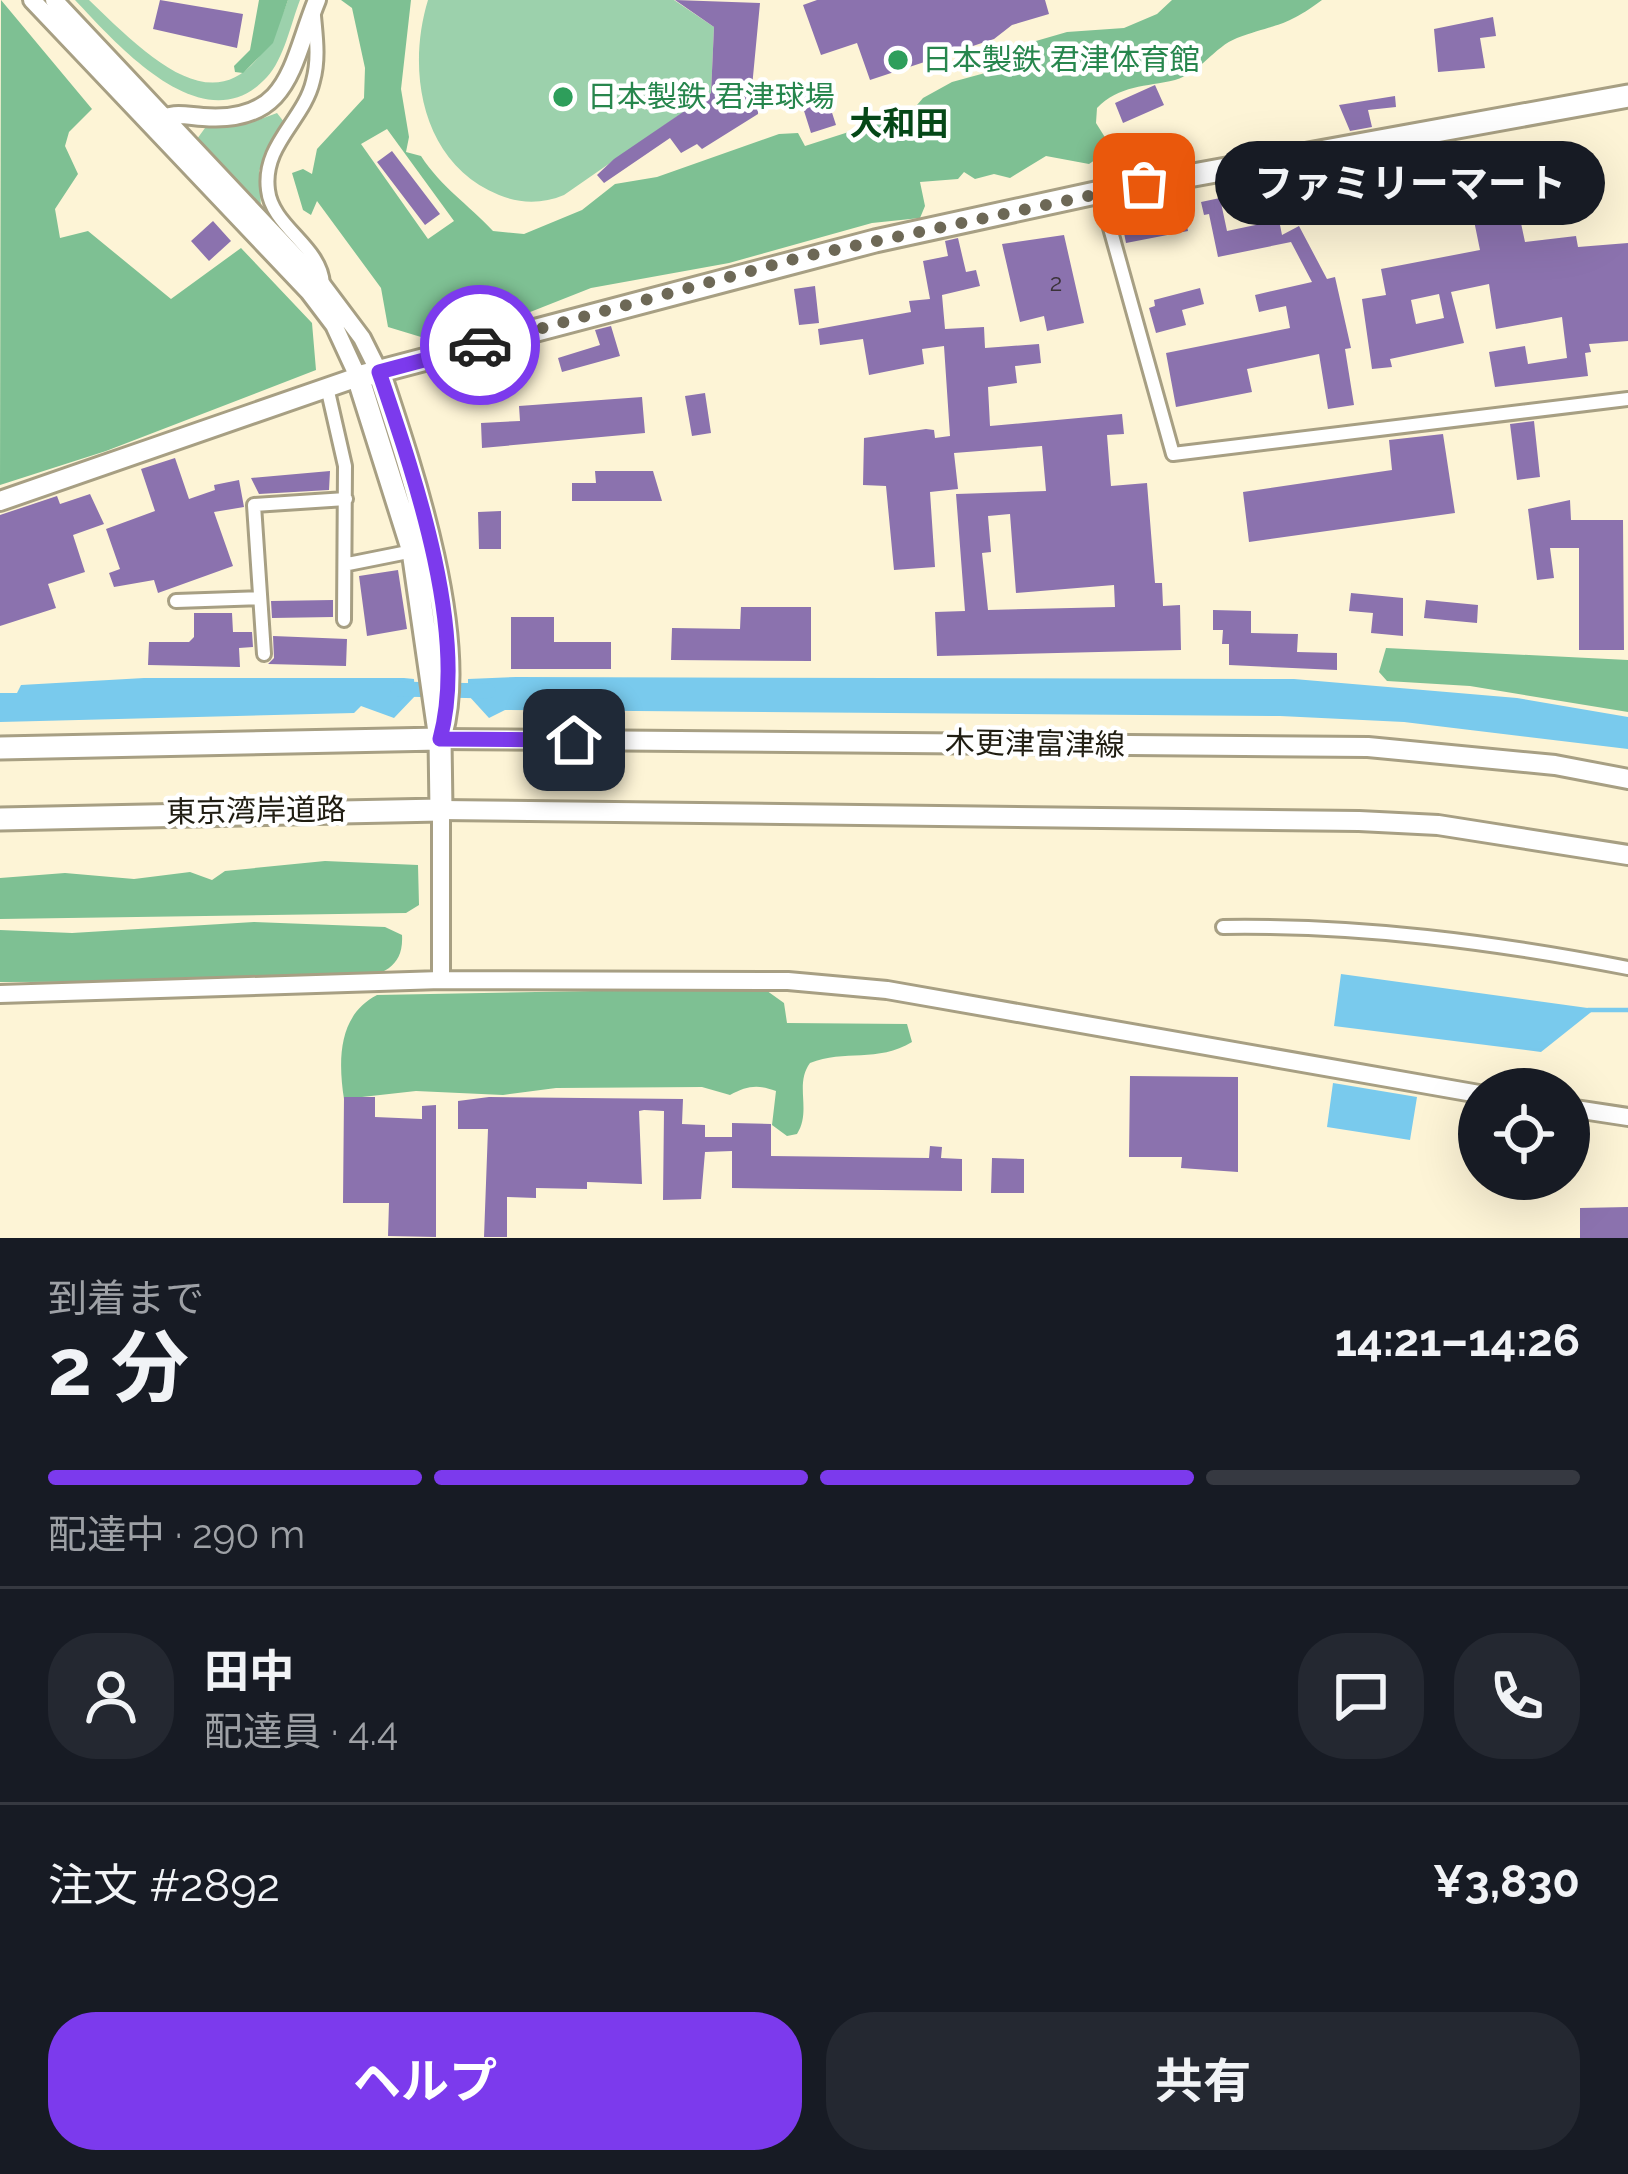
<!DOCTYPE html>
<html lang="ja">
<meta charset="utf-8">
<style>
body{margin:0;font-family:Raleway,"Noto Sans JP",sans-serif;background:#242831;color:#f1f3f6;height:100vh;display:flex;flex-direction:column;font-size:45px;white-space:nowrap}
*{box-sizing:border-box;margin:0}
p{font-size:39px;color:#9ea1a6}
.icon{flex:none;width:66px;height:66px;fill:none;stroke:currentColor;stroke-width:2;stroke-linecap:round;stroke-linejoin:round}
.map{position:relative;height:1238px;overflow:hidden}
.side{display:flex;flex-direction:column;background:#171b24;flex:1}
.side>*{flex:none}
.controls{position:absolute;left:1458px;top:1068px;display:grid;gap:24px}
.controls a{display:grid;place-items:center;width:132px;height:132px;border-radius:50%;background:#171b24;box-shadow:0 12px 48px #0002;font-size:60px}
.pin{position:absolute;display:grid;place-items:center;width:102px;height:102px;color:#fff;margin:-51px;border-radius:24px;box-shadow:0 6px 18px #0006}
.courier{position:absolute;display:grid;place-items:center;width:120px;height:120px;margin:-60px;border:9px solid #7c3aed;border-radius:50%;background:#fff;color:#222;box-shadow:0 3px 15px #0007}
.bubble{position:absolute;height:84px;border-radius:42px;background:#171b24;box-shadow:0 12px 48px #0002;font-size:39px;font-weight:700;line-height:84px;text-align:center}
.headline em{font-style:normal;font-weight:700}
.headline div{display:flex;flex-direction:column-reverse}
.headline{display:flex;align-items:center;justify-content:space-between;height:204px;padding:0 48px}
h1{font-size:78px;font-weight:700;line-height:90px}
.bar{display:grid;grid-template-columns:repeat(4,1fr);gap:18px 12px;align-content:center;height:144px;padding:0 48px}
.bar i{height:15px;border-radius:9px;background:#363941}
.bar .selected{background:#7c3aed}
.bar p{grid-column:span 4}
.line{display:flex;align-items:center;gap:30px;padding:0 48px;border-top:3px solid #363941}
.line div{flex:1}
.round{display:grid;place-items:center;flex:none;width:126px;height:126px;border-radius:48px;background:#242831}
.primary-button{display:flex;gap:24px;margin-top:auto;padding:24px 48px}
.primary-button a{flex:1;height:138px;border-radius:48px;background:#7c3aed;color:#fff;font-size:48px;font-weight:700;line-height:138px;text-align:center}
.primary-button a+a{background:#242831;color:#f1f3f6}
.map>svg:first-child{display:block}
.green{fill:#9cd1ac}
.forest{fill:#7ec093;fill-rule:evenodd}
.water{fill:#79caed}
.lines{fill:none;stroke-linecap:round;stroke-linejoin:round}
.stream{stroke:#79caed;stroke-width:4.5}
.canal{stroke:#79caed;stroke-width:15}
.building{fill:#8b72ae;fill-rule:evenodd}
.street-casing{stroke:#a79f83;stroke-width:18}
.secondary-casing{stroke:#a79f83;stroke-width:22}
.primary-casing{stroke:#a79f83;stroke-width:24}
.highway-casing{stroke:#a79f83;stroke-width:27}
.street{stroke:#fff;stroke-width:12}
.secondary{stroke:#fff;stroke-width:16}
.primary{stroke:#fff;stroke-width:18}
.highway{stroke:#fff;stroke-width:21}
.done{stroke:#6d6856;stroke-width:12;stroke-dasharray:0 21.6}
.route{stroke:#7c3aed;stroke-width:15}
.leisure-dot{fill:#2e9e5b;stroke:#fff;stroke-width:4.5}
.labels{text-anchor:middle;stroke-width:9;stroke-linejoin:round;paint-order:stroke}
.number-label{font-size:24px;fill:#3a3238}
.leisure-label{font-size:30px;fill:#27864d;stroke:#fff;text-anchor:start}
.street-label{font-size:30px;fill:#1f1c11;stroke:#fff}
.neighbourhood-label{font-size:33px;font-weight:bold;fill:#054717;stroke:#fff}
</style>
<div class="map">
<svg width="1628" height="1238" viewBox="0 0 1628 1238">
<rect width="100%" height="100%" fill="#fdf4d6"/>
<path class="green" d="M75 0H89C164 73 237 142 288 0H300C291 23 284 59 267 77 204 146 116 43 75 0Z
M428 0H674L714 27 711 93 564 195C543 204 520 204 499 195 422 164 406 72 428 0Z
M277 113 284 122 259 171 261 207 197 139 205 128 247 124Z"/>
<path class="forest" d="M1 0 92 109 69 132 65 146 78 174 55 209 60 238 88 231 171 299 241 248 312 323 316 370 106 451 0 485Z
M259 0H288L273 43 243 73 235 72 234 66 250 50Z
M341 0H411L401 89 409 137 406 152 421 156C441 187 468 204 493 231L524 234 582 210 615 184 657 177 779 134 798 133 805 146 911 112 923 98 952 82 1007 67 1029 43 1067 32 1124 28 1157 14 1172 0H1322C1283 29 1276 23 1237 38 1214 47 1200 73 1175 80 1146 87 1119 85 1097 108L1096 123 1106 139 1101 156 1089 164 1046 156 1010 178 994 174 975 179 964 172 958 179 920 182 925 206 920 218 872 223 729 263 591 288 505 322 421 337 388 327 381 288 317 201 311 215 303 210 292 173 303 169 312 174 317 149 364 98 365 68 352 8ZM387 129 454 221 428 239 361 144Z
M1386 648 1628 660V712L1470 686 1387 681 1379 672Z
M325 861 418 865 419 905 406 913 0 919V878L65 873 134 879 190 872 212 880 225 871Z
M254 922 385 927 402 935C404 967 383 974 356 981L0 982V930L72 933Z
M763 988 784 1003 787 1023 907 1024 912 1042C878 1063 844 1049 810 1063 794 1085 812 1110 797 1134L787 1136 772 1125 776 1091C757 1084 747 1086 730 1095L702 1087 556 1088 503 1095 416 1091 344 1099C338 1060 338 1015 377 995Z"/>
<path class="water" d="M516 677 1294 679 1517 698 1628 717V749L1404 722 1280 716 505 710 489 718 468 695V679Z
M144 678H404L414 679 415 696 394 718 361 706 354 713 0 722V693H17L21 685Z
M1341 974 1595 1009 1541 1052 1334 1026Z
M1333 1083 1417 1097 1410 1140 1327 1127Z"/>
<g class="lines">
<path class="stream" d="M1588 1010H1628"/>
<path class="canal" d="M398 689 488 691"/>
</g>
<path class="building" d="M160 0 243 14 237 48 153 29Z
M675 0 760 3 752 87H758V114L702 149 697 144 681 153 670 138 604 183 597 175 614 159 711 93 714 27Z
M817 0H1045L1049 14 1012 25 994 39 870 80 857 43 821 55 803 5Z
M1493 17 1496 36 1480 38 1485 68 1438 72 1434 29Z
M1155 85 1164 105 1123 123 1115 103Z
M824 88 836 125 811 133 799 95Z
M1395 96 1396 107 1368 110 1372 127 1350 131 1339 105Z
M392 151 440 214 425 225 377 162Z
M1515 195 1525 242 1576 236 1578 247 1628 243V341L1589 344 1591 352 1585 353 1588 376 1495 387 1489 352 1525 346 1528 364 1567 358 1562 317 1496 329 1489 284 1451 292 1464 343 1390 359 1392 367 1372 369 1362 299 1386 295 1381 269 1480 250 1471 206ZM1439 294 1444 318 1416 324 1411 300Z
M1220 198 1227 231 1279 220 1282 235 1299 226 1327 279 1335 277 1351 348 1345 349 1354 405 1328 409 1319 354 1247 369 1252 392 1176 407 1166 353 1290 328 1286 306 1259 312 1255 295 1312 282 1291 242 1218 257 1209 214 1204 215 1201 202Z
M1184 211 1188 231 1126 243 1122 223Z
M213 221 231 241 209 261 191 241Z
M1064 235 1084 323 1047 331 1044 316 1020 322 1002 244Z
M958 238 966 272 976 270 980 286 942 295 945 329 984 327 985 348 1039 344 1041 363 1015 366 1017 383 988 387 990 426 1122 414 1124 434 1107 435 1111 486 1147 483 1155 583H1162L1163 606 1180 605 1181 650 937 656 935 612 965 611 956 494 1046 491 1042 446 954 453 958 489 930 492 935 567 894 570 886 486 863 485 864 438 926 429 934 430 935 438 950 436 944 346 922 349 924 364 869 375 863 339 820 345 818 329 911 312 909 301 930 299 923 261 948 256 945 241ZM1010 514 1016 593 1114 585 1115 607 988 610 982 553 991 552 988 516Z
M815 286 819 323 799 325 794 289Z
M1200 288 1204 304 1182 310 1186 325 1156 333 1149 308 1155 306 1154 300Z
M611 326 620 356 562 372 558 358 600 345 595 330Z
M705 393 711 433 692 436 685 396Z
M642 397 645 433 482 448 481 423 520 421 519 406Z
M1534 421 1540 477 1517 480 1510 424Z
M1443 434 1455 513 1249 542 1243 492 1392 470 1389 440Z
M175 458 189 499 215 490 214 485 239 480 244 507 214 512 233 566 158 593 154 580 114 587 109 573 120 569 106 529 155 511 141 469Z
M330 471 329 490 259 494 251 478Z
M595 471H653L662 501H572V483H596Z
M90 494 104 524 73 535 85 572 48 584 56 608 0 626V515L57 496 60 504Z
M1570 500 1571 520H1623L1624 650H1579V548H1550L1554 578 1537 580 1528 509Z
M501 511V549H479L478 512Z
M398 570 407 629 367 636 359 576Z
M1351 593 1403 598V636L1371 633 1373 613 1349 611Z
M333 600V617L272 618 271 601Z
M1426 600 1478 605 1477 623 1424 618Z
M741 607H811V661L671 660 672 628 740 629Z
M1213 610 1251 611V633L1298 634 1297 652 1337 653V670L1229 665V644H1222L1223 630H1213Z
M194 613H232L233 632H252L253 647 239 648 240 667 148 665 149 642H189L194 637Z
M511 617H554V642H611V669H511Z
M273 636 347 639 346 666 268 664 274 658Z
M1130 1076 1238 1077V1172L1181 1168 1182 1157H1129Z
M344 1097H375V1117L422 1119V1106L436 1105V1237L388 1236 389 1203H343Z
M489 1097 683 1099 682 1124 705 1125V1137H732V1123L771 1124V1156L929 1158 930 1146 942 1147 941 1158 962 1159V1191L732 1188V1151L705 1152 701 1199 663 1200 664 1111 644 1110 639 1111 642 1184 587 1182V1189L536 1188V1198L507 1197V1237H484L488 1129H458V1101Z
M992 1158 1024 1159V1193H991Z
M1628 1207V1238H1580V1208Z"/>
<g class="lines">
<g class="street-casing">
<path id="street" d="M314 16C316 38 319 59 313 81 304 120 262 145 268 190 272 227 321 246 323 284
M1100 192 1173 454 1628 399
M327 387 345 466 344 620
M348 564 413 551
M176 601 260 598
M264 654 254 505 346 499
M1223 927C1361 925 1493 942 1628 968"/>
</g>
<g class="secondary-casing">
<path id="secondary" d="M32 0 309 292 334 325 358 377
M54 0 323 286 362 338 379 372
M157 122C172 111 186 116 203 117 291 124 291 63 317 0
M441 810V980
M0 994 441 980 788 981 887 990 1479 1094
M1569 1108 1628 1117"/>
</g>
<g class="primary-casing">
<path id="primary" d="M0 501 358 377
M440 739 1368 747 1555 765 1628 779
M441 810 1359 821 1438 825 1628 855"/>
</g>
<g class="highway-casing">
<path id="highway" d="M379 372C411 468 468 636 441 734
M0 748 440 739
M0 819 441 810 440 739 413 551 358 377 875 241 1100 192 1628 96"/>
</g>
<use href="#street" class="street"/>
<use href="#secondary" class="secondary"/>
<use href="#primary" class="primary"/>
<use href="#highway" class="highway"/>
</g>
<g class="lines">
<path class="done" d="M480 345 802 257 1144 184"/>
<path class="route" d="M480 345 379 372C414 475 469 632 440 739L574 740"/>
</g>
<g class="leisure-dot">
<circle cx="898" cy="60" r="12"/>
<circle cx="563" cy="97" r="12"/>
</g>
<g class="labels">
<g class="number-label">
<text x="1056" y="291">2</text>
</g>
<g class="leisure-label">
<text x="922" y="70">日本製鉄 君津体育館</text>
<text x="587" y="107">日本製鉄 君津球場</text>
</g>
<g class="street-label">
<text transform="translate(1035 744) rotate(1)" y="10">木更津富津線</text>
<text transform="translate(256 811) rotate(-1)" y="10">東京湾岸道路</text>
</g>
<g class="neighbourhood-label">
<text x="899" y="135">大和田</text>
</g>
</g>
</svg>
<div class="controls">
<a><svg class="icon" aria-label="locate" viewBox="0 0 24 24"><circle cx="12" cy="12" r="6"/><path d="M12 2v4M12 18v4M2 12h4M18 12h4"/></svg></a>
</div>
<div class="pin" style="left:1144px;top:184px;background:#ea580c"><svg class="icon" aria-label="bag" viewBox="0 0 24 24"><path d="M5 8h14l-1 12H6zM9 8a3 3 0 0 1 6 0"/></svg></div>
<div class="pin" style="left:574px;top:740px;background:#1f2937"><svg class="icon" aria-label="home" viewBox="0 0 24 24"><path d="M3 11l9-7 9 7M6 9v11h12V9"/></svg></div>
<div class="courier" style="left:480px;top:345px"><svg class="icon" aria-label="car" viewBox="0 0 24 24"><path d="M5 17H2v-5l4-1 3-4h7l3 4 3 1v5h-3M9 17h6M6 11h13"/><circle cx="7" cy="17" r="2"/><circle cx="17" cy="17" r="2"/></svg></div>
<div class="bubble" style="left:1215px;top:141px;width:390px">ファミリーマート</div>
</div>
<section class="side">
<div class="headline"><div><h1>2 分</h1><p>到着まで</p></div><em>14:21–14:26</em></div>
<div class="bar"><i class="selected"></i><i class="selected"></i><i class="selected"></i><i></i><p>配達中 · 290 m</p></div>
<div class="line" style="height:216px"><a class="round"><svg class="icon" aria-label="person" viewBox="0 0 24 24"><circle cx="12" cy="8" r="4"/><path d="M4 21q1-7 8-7t8 7"/></svg></a><div><b>田中</b><p>配達員 · 4.4</p></div><a class="round"><svg class="icon" aria-label="chat" viewBox="0 0 24 24"><path d="M4 5h16v11H9l-5 4z"/></svg></a><a class="round"><svg class="icon" aria-label="phone" viewBox="0 0 24 24"><path d="M5 4h4l2 5-3 2q2 4 5 5l2-3 5 2v4C11 20 4 13 5 4z"/></svg></a></div>
<div class="line" style="height:156px"><div>注文 #2892</div><b>¥3,830</b></div>
<div class="primary-button"><a>ヘルプ</a><a>共有</a></div>
</section>
